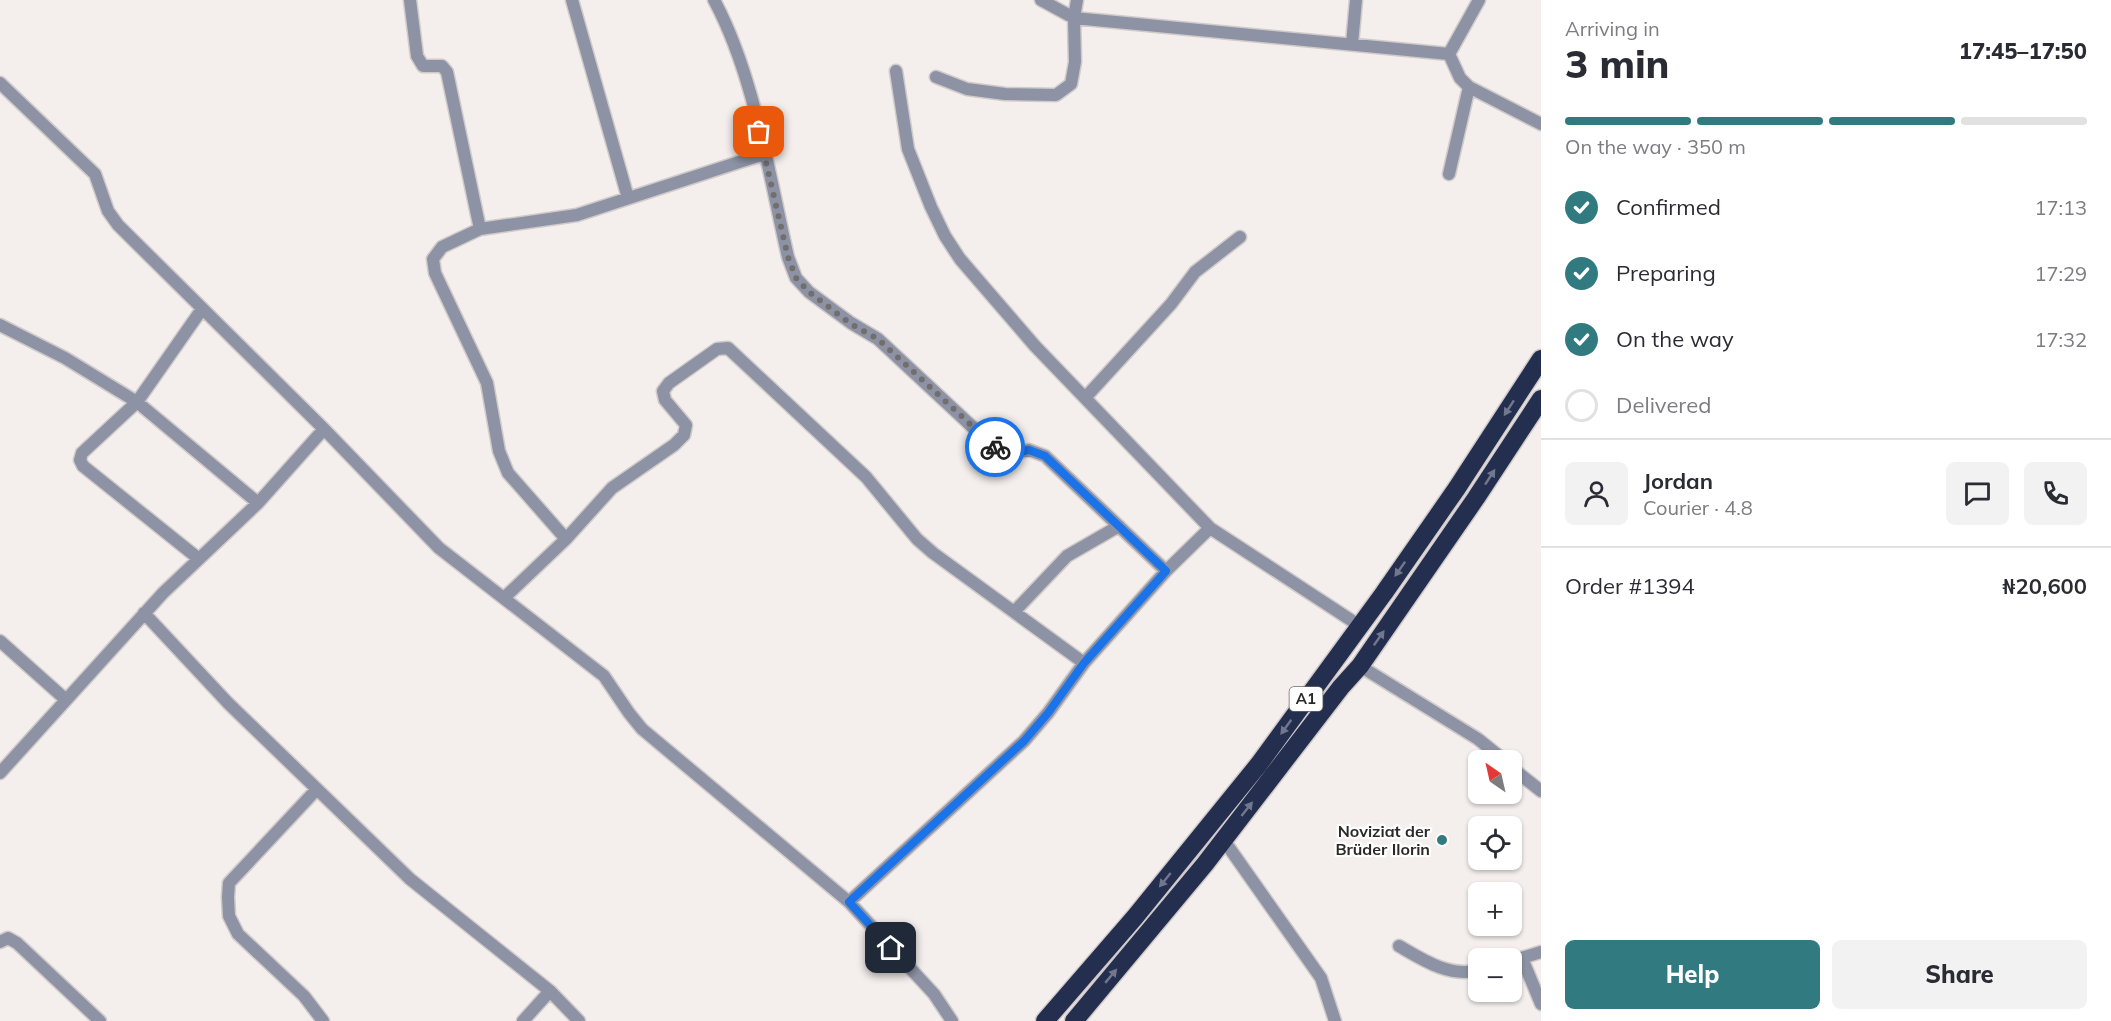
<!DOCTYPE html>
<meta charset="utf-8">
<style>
body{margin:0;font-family:Mulish,sans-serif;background:#f2f2f3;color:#2b2b33;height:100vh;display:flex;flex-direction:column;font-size:22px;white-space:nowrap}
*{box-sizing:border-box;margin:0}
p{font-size:20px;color:#7c7c81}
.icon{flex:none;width:33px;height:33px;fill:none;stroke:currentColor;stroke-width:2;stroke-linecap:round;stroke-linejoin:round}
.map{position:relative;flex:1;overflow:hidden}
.sheet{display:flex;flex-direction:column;background:#fff;width:570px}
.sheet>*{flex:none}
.needle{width:39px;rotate:326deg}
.buttons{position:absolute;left:1468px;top:750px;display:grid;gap:12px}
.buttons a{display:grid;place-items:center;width:54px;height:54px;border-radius:9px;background:#fff;box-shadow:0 2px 4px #0004;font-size:30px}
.pin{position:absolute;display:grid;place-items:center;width:51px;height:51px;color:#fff;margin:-26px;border-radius:12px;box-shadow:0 3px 9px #0006}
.courier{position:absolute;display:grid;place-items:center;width:60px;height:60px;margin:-30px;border:4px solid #1a73e8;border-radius:50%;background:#fff;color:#222;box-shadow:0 2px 8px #0007}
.headline em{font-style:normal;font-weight:800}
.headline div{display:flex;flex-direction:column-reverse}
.headline{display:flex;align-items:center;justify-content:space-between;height:102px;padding:0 24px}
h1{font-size:39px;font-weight:800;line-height:45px}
.bar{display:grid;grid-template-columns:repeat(4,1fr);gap:9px 6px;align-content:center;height:72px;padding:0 24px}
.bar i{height:8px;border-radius:4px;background:#e1e1e2}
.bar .current{background:#317a80}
.bar p{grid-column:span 4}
.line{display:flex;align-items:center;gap:15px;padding:0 24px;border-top:2px solid #e1e1e2}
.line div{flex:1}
.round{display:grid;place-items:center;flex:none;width:63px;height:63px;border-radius:9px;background:#f2f2f3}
ol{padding:0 24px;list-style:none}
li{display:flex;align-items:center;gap:18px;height:66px}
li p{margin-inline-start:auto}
li .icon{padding:6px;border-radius:50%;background:#317a80;color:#fff;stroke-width:4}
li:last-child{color:#7c7c81}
li i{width:33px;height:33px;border:3px solid #e1e1e2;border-radius:50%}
.cta{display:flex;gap:12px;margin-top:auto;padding:12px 24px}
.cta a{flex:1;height:69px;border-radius:9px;background:#317a80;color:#fff;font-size:24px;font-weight:800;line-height:69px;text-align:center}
.cta a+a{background:#f2f2f3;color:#2b2b33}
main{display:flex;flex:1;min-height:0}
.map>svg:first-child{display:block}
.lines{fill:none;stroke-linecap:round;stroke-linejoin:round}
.street-casing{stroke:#d0cbca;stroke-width:15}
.highway-casing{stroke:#d0cbca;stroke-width:21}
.street{stroke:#8d93a5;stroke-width:12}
.highway{stroke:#242e4f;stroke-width:18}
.oneway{fill:#71778d}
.done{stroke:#716e6d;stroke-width:6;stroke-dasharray:0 10.8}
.route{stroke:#1a73e8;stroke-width:8}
.poi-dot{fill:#317a80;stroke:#fff;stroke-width:2}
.labels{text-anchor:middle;stroke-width:4.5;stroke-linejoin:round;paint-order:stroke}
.shield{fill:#fff;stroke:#6b6968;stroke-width:1.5}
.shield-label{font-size:15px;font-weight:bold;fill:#2b2928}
.poi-label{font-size:16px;font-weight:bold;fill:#2b2928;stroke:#fff;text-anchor:end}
</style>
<main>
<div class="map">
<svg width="1541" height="1021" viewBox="0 0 1541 1021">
<rect width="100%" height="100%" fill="#f4efed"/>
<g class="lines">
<g class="street-casing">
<path id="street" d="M410 0 417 56 423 66H442L447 72 480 229
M572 0 628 198
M714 0C754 74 769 175 788 257L796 278 809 292 851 323 878 339 994 447 1010 454 1029 450 1045 456 1166 571
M1041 0 1074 18 1449 54 1460 78 1469 87 1541 124
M1352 44 1356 0
M1449 54 1479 0
M896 71 908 149 931 207 945 236 960 259 1035 346 1210 528 1360 626
M936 77 967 89 1005 94 1056 95 1071 84 1075 62 1074 18 1077 0
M0 83 95 174 108 211 118 225 324 429 439 548 604 676 629 713 642 729 849 902 934 994 952 1021
M1449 174 1469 87
M0 325 65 358 137 402 258 503
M1085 398 1171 304 1195 272 1240 237
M566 539 508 473 499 451 487 383 435 273 433 259 442 247 480 229 577 215 764 154
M199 559 83 466 80 460 82 453 137 402 202 309
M504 598 566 539 612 488 674 445 684 435 686 425 665 400 663 391 669 383 717 349 728 348 866 477 917 539 933 553 1084 663
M1014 612 1067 556 1119 526
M144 613 228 703 410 879 550 991 579 1021
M0 641 65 699
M1360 666 1478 739 1504 760
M1512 768 1541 791
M0 773 163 593 258 503 324 429
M317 789 229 883 228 897 229 916 238 934 304 996 323 1021
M1223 839 1321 978 1335 1021
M849 902 1024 741 1048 713 1084 663 1166 571 1210 528
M0 942 8 938 17 943 100 1021
M1399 946C1423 960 1450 978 1479 970
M1522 958 1541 1004
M1512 961 1541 952
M523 1021 550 991"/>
</g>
<g class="highway-casing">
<path id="highway" d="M1045 1021 1135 917 1259 764 1384 593 1457 488 1541 359
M1074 1021 1205 864 1341 687 1360 666 1476 498 1541 399"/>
</g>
<use href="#street" class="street"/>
<use href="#highway" class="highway"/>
</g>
<defs><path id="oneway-solid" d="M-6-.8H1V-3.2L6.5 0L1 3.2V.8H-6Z" transform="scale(1.5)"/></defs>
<g class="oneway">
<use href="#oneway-solid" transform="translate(1509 408) rotate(123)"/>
<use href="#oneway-solid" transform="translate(1490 477) rotate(-57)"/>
<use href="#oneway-solid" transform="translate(1400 569) rotate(125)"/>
<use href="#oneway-solid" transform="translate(1379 638) rotate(-55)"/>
<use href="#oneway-solid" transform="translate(1286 727) rotate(126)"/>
<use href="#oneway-solid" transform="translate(1247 809) rotate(-52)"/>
<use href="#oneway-solid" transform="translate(1165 880) rotate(129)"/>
<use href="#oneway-solid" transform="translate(1111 976) rotate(-50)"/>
</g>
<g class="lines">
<path class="done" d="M759 132 788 257 796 278 809 292 851 324 878 339 995 447"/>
<path class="route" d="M891 948 849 902 1024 741 1048 713 1084 663 1166 571 1045 456 1029 450 1010 454 995 447"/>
</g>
<circle class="poi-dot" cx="1442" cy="840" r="6"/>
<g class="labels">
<rect class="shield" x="1289.5" y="687" width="33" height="24" rx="4.5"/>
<g class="shield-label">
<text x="1306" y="704">A1</text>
</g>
<g class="poi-label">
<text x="1430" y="837">Noviziat der<tspan x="1430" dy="18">Brüder Ilorin</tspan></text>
</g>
</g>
</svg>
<div class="buttons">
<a><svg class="needle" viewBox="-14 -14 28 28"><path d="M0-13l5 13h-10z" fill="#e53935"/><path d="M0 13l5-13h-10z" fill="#7c7c81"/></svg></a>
<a><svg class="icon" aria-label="locate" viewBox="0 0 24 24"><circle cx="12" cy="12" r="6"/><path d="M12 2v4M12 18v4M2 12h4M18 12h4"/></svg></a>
<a>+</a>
<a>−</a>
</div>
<div class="pin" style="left:759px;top:132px;background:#ea580c"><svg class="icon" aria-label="bag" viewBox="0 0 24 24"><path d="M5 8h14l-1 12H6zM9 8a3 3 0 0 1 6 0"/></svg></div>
<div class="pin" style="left:891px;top:948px;background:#1f2937"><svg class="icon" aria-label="home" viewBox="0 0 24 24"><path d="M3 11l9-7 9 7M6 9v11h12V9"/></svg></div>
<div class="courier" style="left:995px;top:447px"><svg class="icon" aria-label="bike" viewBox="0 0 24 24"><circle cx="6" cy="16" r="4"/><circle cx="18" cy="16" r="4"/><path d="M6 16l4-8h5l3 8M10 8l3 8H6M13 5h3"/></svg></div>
</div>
<section class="sheet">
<div class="headline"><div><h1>3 min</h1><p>Arriving in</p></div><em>17:45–17:50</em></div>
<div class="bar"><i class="current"></i><i class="current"></i><i class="current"></i><i></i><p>On the way · 350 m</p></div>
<ol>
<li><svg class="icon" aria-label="check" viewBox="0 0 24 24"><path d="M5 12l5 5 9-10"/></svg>Confirmed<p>17:13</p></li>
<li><svg class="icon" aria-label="check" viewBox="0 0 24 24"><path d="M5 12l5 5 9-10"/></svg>Preparing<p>17:29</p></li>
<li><svg class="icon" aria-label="check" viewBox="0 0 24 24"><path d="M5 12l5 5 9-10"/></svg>On the way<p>17:32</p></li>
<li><i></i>Delivered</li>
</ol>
<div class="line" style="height:108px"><a class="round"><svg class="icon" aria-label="person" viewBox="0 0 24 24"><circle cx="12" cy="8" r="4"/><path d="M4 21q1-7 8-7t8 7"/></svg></a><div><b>Jordan</b><p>Courier · 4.8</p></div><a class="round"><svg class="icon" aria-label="chat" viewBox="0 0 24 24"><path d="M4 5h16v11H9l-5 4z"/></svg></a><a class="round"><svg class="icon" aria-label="phone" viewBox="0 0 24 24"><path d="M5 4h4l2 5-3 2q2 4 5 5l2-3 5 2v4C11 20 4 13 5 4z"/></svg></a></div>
<div class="line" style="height:78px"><div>Order #1394</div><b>₦20,600</b></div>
<div class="cta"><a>Help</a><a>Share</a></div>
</section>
</main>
